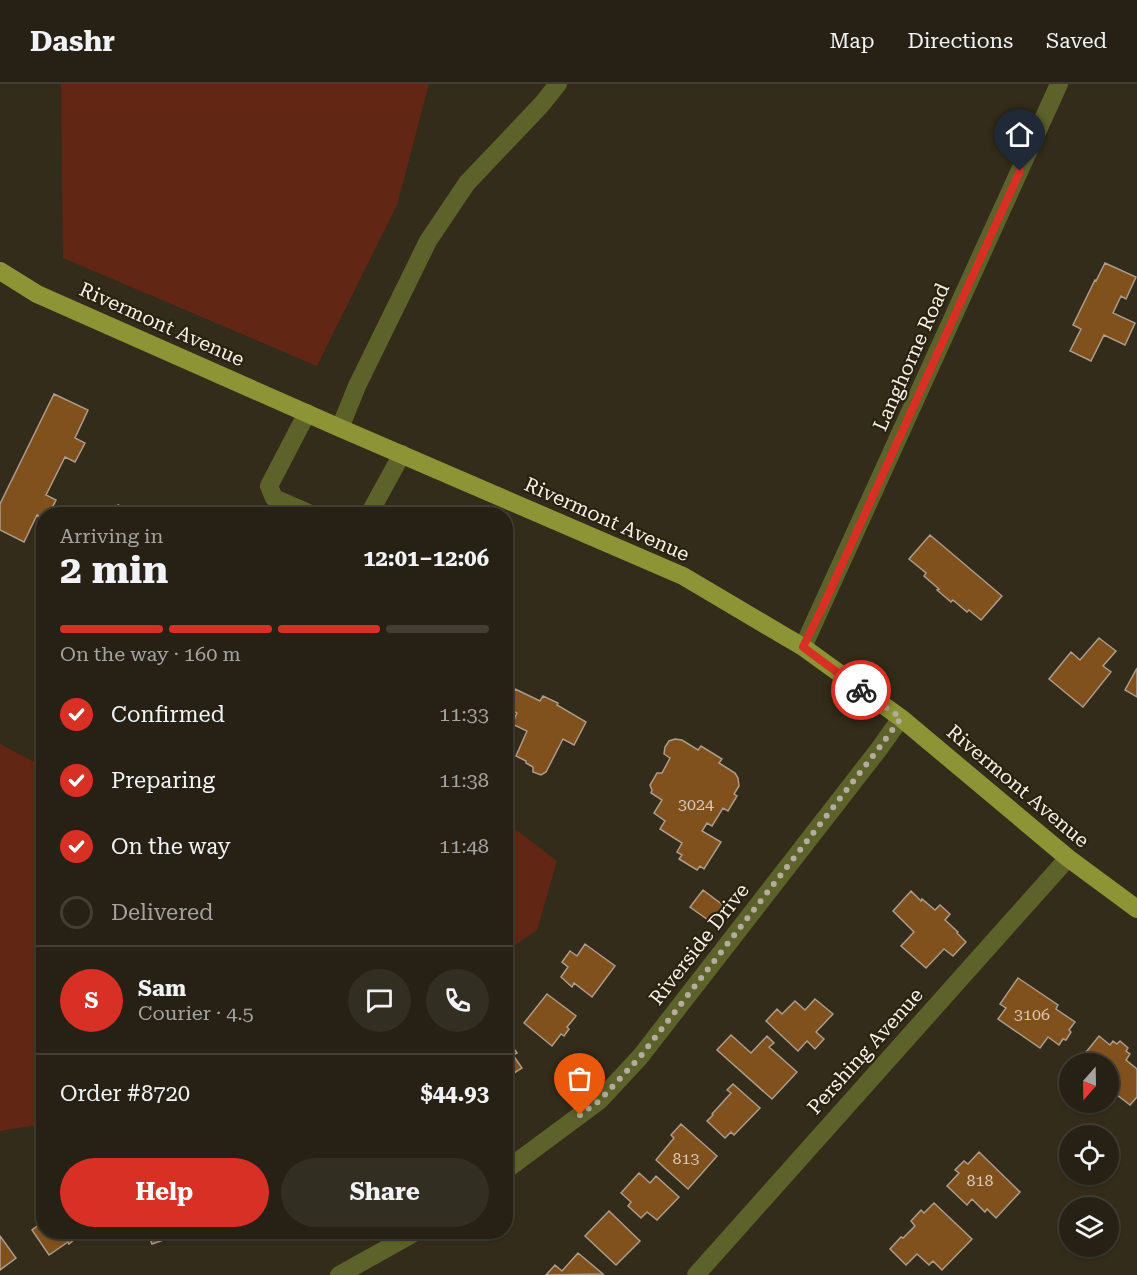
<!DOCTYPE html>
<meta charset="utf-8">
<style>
body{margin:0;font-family:"Roboto Serif",serif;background:#322e22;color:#f1f3f6;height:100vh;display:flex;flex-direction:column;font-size:22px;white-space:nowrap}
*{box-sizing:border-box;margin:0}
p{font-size:20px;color:#a4a3a0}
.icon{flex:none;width:33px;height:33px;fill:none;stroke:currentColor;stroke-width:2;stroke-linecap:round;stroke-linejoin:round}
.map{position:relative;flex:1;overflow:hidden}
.details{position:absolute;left:36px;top:423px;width:477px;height:732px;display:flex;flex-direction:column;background:#262114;border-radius:24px;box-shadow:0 2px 4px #0004,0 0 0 2px #423e34}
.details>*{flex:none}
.needle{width:39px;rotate:200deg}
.fabs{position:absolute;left:1059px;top:969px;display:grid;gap:12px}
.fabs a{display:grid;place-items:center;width:60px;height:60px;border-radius:50%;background:#262114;box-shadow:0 2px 4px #0004,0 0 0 2px #423e34;font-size:30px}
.pin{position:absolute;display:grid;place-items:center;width:51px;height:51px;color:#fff;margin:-62px -26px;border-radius:50% 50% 50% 0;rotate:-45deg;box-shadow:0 0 6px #0007}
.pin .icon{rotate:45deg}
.courier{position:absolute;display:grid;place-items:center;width:60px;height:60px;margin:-30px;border:4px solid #d93025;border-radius:50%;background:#fff;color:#222;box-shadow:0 2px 8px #0007}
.summary em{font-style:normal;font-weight:700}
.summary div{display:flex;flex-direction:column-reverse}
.summary{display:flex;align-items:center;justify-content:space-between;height:102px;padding:0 24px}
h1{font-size:39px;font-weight:700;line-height:45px}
.bar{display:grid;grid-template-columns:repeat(4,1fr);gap:9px 6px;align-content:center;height:72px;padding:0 24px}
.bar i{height:8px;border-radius:4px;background:#423e34}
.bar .current{background:#d93025}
.bar p{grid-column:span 4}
.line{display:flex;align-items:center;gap:15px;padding:0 24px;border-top:2px solid #423e34}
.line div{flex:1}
.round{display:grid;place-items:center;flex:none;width:63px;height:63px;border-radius:32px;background:#322e22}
ol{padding:0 24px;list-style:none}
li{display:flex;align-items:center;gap:18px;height:66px}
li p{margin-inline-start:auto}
li .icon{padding:6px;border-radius:50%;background:#d93025;color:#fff;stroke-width:4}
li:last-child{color:#a4a3a0}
li i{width:33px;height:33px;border:3px solid #423e34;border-radius:50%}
.button{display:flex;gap:12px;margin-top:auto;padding:12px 24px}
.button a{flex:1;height:69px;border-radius:36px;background:#d93025;color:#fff;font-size:24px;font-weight:700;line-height:69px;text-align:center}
.button a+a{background:#322e22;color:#f1f3f6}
header{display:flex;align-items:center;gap:36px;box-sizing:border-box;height:84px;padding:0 30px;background:#262114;border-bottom:2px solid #423e34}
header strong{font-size:28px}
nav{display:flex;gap:33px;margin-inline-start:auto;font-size:21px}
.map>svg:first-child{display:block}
.green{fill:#612714}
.building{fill:#80501d;stroke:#ad9b8b;stroke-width:1.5}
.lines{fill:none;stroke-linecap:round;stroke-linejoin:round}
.minor{stroke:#5d622a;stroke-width:18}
.major{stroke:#8d9435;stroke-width:18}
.done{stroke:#b2ad9f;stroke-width:6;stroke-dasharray:0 10.8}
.route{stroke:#d93025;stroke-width:8}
.labels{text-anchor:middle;stroke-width:4.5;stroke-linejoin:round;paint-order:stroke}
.number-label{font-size:16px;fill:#d8cab4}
.street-label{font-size:20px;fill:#f6f2e7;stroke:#292211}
</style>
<header>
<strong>Dashr</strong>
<nav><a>Map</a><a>Directions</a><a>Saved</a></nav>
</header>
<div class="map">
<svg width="1137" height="1191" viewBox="0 0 1137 1191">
<rect width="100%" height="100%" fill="#332c1a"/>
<path class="green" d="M61 0H429L397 121 317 282 63 174Z
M0 660 44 683 43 1040 0 1047Z
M506 738 557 777 537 846 506 867Z"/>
<path class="building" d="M1105 179 1136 193 1126 215 1121 212 1113 229 1135 239 1125 261 1104 251 1091 277 1070 267 1081 245 1073 241 1095 196 1096 197Z
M54 310 88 326 75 354 85 359 75 378 65 373 46 411 56 416 49 430H44V434L37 431 24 458 0 446V420Z
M118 421 134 428 135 425 147 430H114Z
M930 451 1002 512 981 536 969 526 967 528 953 516 951 518 937 506 939 505 924 492 926 489 909 475Z
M1099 554 1116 567 1103 582 1111 588 1083 623 1049 595 1071 568 1080 576Z
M1137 584V613L1125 606Z
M515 605 540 617 543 612 558 619 557 621 586 638 574 661 563 655 546 688 541 691 533 688V683L526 679V677L516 672 527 647 512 640 517 629 506 623Z
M675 655 682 656 698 666 701 662 722 675 719 679 735 689 738 694 739 702 734 710 737 712 728 727 723 724 712 742 707 739 702 747 721 758 704 785 700 782 697 786 679 775 682 771 677 768 682 759 660 745 665 737 654 729 662 716 651 709 652 706 650 701 657 689H662L670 674 664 670 665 663 669 657Z
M703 806 724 822 711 838 690 823Z
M911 807 921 817 922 815 935 826 940 821 950 830 945 836 958 848 957 849 966 858 953 872 944 865 926 884 901 862 914 848 893 827Z
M585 860 615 882 592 913 574 899 572 903 561 893 568 883 562 878 570 867 577 872Z
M1018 894 1058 921 1056 925 1075 938 1069 946 1071 948 1066 956 1063 955 1059 961 1048 953 1040 964 998 935 1006 924 1000 920Z
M547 910 576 932 567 943 569 945 564 952 561 950 552 962 524 939Z
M815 915 833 930 816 948 824 955 815 965 807 957 798 967 766 937 777 925 782 930 795 917 805 926Z
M731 951 751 969 767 952 774 959 769 963 797 988 772 1015 717 966Z
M1099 952 1110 961 1113 957 1117 960 1120 957 1128 964 1126 967 1130 970 1126 976 1137 985V1013L1130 1021 1108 1004V980H1093L1083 972Z
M508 956 517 969 513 971 522 984 509 992 512 995 506 999 507 1000 506 1001V957Z
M733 1000 760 1024 734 1051 731 1048 725 1054 707 1037 713 1031 712 1030 731 1009 727 1006Z
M681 1040 717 1072 688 1105 656 1076 674 1054 671 1051Z
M979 1068 1020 1108 996 1134 987 1125 985 1128 972 1115 967 1121 947 1102 959 1089 955 1086 964 1077 968 1080Z
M639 1089 650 1099 656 1092 679 1113 657 1136 647 1128 641 1134 628 1122 631 1118 621 1109Z
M934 1119 972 1155 942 1186 933 1177 929 1181 917 1170 906 1181 890 1165 901 1153 903 1154 915 1142 911 1137 921 1126 924 1129Z
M609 1127 640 1157 616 1181 585 1152Z
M44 1137V1148H83L69 1160 68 1158 49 1171 32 1146Z
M147 1148H186L152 1160Z
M264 1148H281L268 1155Z
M0 1152 16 1174 0 1186Z
M578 1169 603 1190 546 1191 555 1181 562 1187Z"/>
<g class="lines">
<path class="minor" d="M307 329 269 402 274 414 311 430
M340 344 357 302 428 157 467 99 542 20 558 0
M369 430 402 370
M803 563 1059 0
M506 1086 599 1017 640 973 879 665 901 634
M339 1191 416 1148
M696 1191 1068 774"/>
<path class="major" d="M0 187 37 210 340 344 683 492 803 563 901 634 1068 774 1137 825"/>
</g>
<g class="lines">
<path class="done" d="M580 1031 599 1017 640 973 879 664 901 634 861 606"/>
<path class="route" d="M861 606 803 563 824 520 1020 87"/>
</g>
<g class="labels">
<g class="number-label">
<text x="696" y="726">3024</text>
<text x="1032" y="936">3106</text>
<text x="686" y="1080">813</text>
<text x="980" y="1102">818</text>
</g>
<g class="street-label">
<text transform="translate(162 240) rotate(24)" y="7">Rivermont Avenue</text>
<text transform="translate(911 273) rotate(-66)" y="7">Langhorne Road</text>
<text transform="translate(607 435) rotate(24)" y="7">Rivermont Avenue</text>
<text transform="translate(1018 702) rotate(40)" y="7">Rivermont Avenue</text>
<text transform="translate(699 860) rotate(-52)" y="7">Riverside Drive</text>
<text transform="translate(865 967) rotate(-48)" y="7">Pershing Avenue</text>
</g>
</g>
</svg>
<div class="fabs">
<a><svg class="needle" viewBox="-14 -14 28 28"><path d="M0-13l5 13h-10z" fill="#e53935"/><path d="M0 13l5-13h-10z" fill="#a4a3a0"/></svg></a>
<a><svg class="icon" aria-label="locate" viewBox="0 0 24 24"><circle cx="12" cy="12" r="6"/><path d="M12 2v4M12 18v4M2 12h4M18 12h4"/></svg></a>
<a><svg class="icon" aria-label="layers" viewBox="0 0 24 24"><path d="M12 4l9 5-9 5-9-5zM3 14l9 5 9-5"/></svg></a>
</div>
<div class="pin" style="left:580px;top:1031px;background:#ea580c"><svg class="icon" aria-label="bag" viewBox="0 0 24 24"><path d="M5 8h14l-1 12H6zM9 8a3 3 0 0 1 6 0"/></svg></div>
<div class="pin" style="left:1020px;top:87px;background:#1f2937"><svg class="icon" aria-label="home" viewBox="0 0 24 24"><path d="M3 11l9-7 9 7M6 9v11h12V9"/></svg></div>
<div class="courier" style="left:861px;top:606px"><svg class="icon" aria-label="bike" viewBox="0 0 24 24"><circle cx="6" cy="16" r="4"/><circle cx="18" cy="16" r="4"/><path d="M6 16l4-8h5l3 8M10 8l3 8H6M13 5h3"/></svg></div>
<section class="details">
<div class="summary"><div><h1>2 min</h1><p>Arriving in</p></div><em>12:01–12:06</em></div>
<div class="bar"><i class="current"></i><i class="current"></i><i class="current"></i><i></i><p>On the way · 160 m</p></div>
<ol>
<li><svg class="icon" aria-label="check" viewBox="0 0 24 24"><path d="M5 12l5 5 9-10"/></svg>Confirmed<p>11:33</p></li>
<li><svg class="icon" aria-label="check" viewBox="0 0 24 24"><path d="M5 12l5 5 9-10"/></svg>Preparing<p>11:38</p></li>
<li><svg class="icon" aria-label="check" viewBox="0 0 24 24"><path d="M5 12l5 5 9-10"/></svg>On the way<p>11:48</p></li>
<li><i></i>Delivered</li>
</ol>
<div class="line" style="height:108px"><b class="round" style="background:#d93025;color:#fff">S</b><div><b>Sam</b><p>Courier · 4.5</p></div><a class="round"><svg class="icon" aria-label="chat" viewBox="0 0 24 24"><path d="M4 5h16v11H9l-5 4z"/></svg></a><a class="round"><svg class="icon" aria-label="phone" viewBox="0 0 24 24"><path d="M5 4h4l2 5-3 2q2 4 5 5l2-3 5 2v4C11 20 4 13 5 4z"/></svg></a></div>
<div class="line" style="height:78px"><div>Order #8720</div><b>$44.93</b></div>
<div class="button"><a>Help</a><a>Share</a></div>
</section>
</div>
